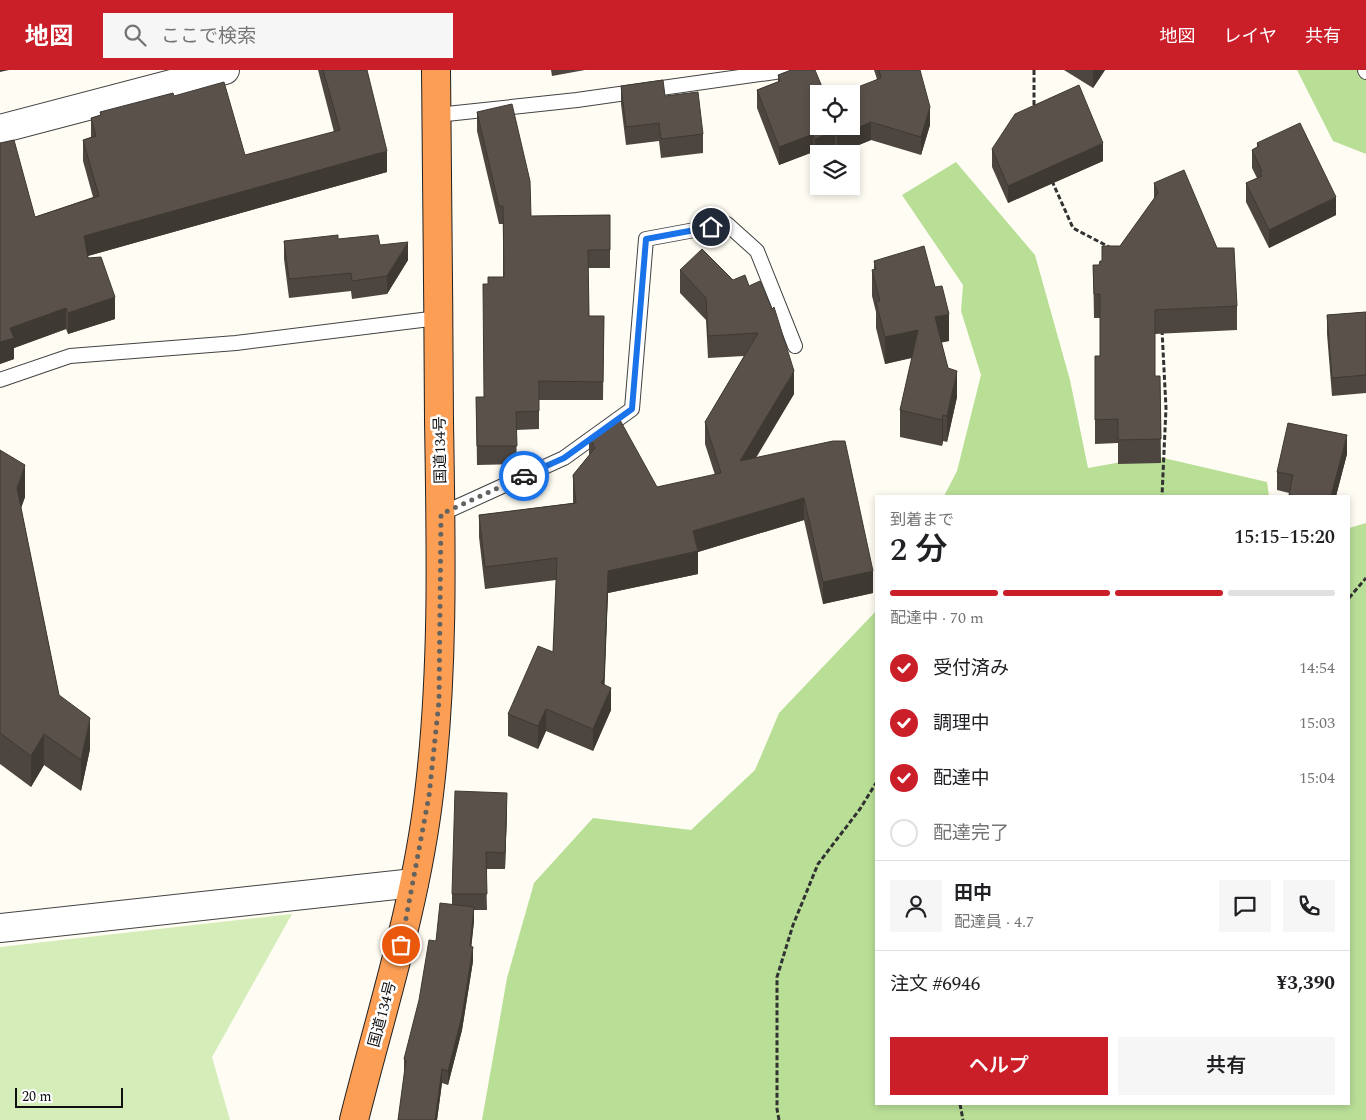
<!DOCTYPE html>
<html lang="ja">
<meta charset="utf-8">
<style>
body{margin:0;font-family:Spectral,"Noto Sans JP",serif;background:#f6f6f6;color:#202124;height:100vh;display:flex;flex-direction:column;font-size:19px;white-space:nowrap}
*{box-sizing:border-box;margin:0}
p{font-size:16px;color:#757577}
.icon{flex:none;width:28px;height:28px;fill:none;stroke:currentColor;stroke-width:2;stroke-linecap:round;stroke-linejoin:round}
.map{position:relative;flex:1;overflow:hidden}
.panel{position:absolute;left:875px;top:425px;width:475px;height:610px;display:flex;flex-direction:column;background:#fff;border-radius:0px;box-shadow:0 2px 8px #0003}
.panel>*{flex:none}
.controls{position:absolute;left:810px;top:15px;display:grid;gap:10px}
.controls a{display:grid;place-items:center;width:50px;height:50px;border-radius:0px;background:#fff;box-shadow:0 2px 8px #0003;font-size:25px}
.scale{position:absolute;left:15px;bottom:12px;width:108px;box-sizing:border-box;padding-left:5px;border:2px solid #101010;border-top:0;font-size:14px;line-height:18px;white-space:nowrap;color:#101010;-webkit-text-stroke:4px #fff;paint-order:stroke}
.pin{position:absolute;display:grid;place-items:center;width:42px;height:42px;color:#fff;margin:-21px;border:2px solid #fff;border-radius:50%;box-shadow:0 1px 5px #0007}
.courier{position:absolute;display:grid;place-items:center;width:50px;height:50px;margin:-25px;border:4px solid #1a73e8;border-radius:50%;background:#fff;color:#222;box-shadow:0 1px 6px #0007}
.overview em{font-style:normal;font-weight:600}
.overview div{display:flex;flex-direction:column-reverse}
.overview{display:flex;align-items:center;justify-content:space-between;height:85px;padding:0 15px}
h1{font-size:32px;font-weight:600;line-height:38px}
.bar{display:grid;grid-template-columns:repeat(4,1fr);gap:8px 5px;align-content:center;height:60px;padding:0 15px}
.bar i{height:6px;border-radius:4px;background:#e0e0e0}
.bar .selected{background:#ca1e29}
.bar p{grid-column:span 4}
.line{display:flex;align-items:center;gap:12px;padding:0 15px;border-top:1px solid #e0e0e0}
.line div{flex:1}
.round{display:grid;place-items:center;flex:none;width:52px;height:52px;border-radius:0px;background:#f6f6f6}
ol{padding:0 15px;list-style:none}
li{display:flex;align-items:center;gap:15px;height:55px}
li p{margin-inline-start:auto}
li .icon{padding:5px;border-radius:50%;background:#ca1e29;color:#fff;stroke-width:4}
li:last-child{color:#757577}
li i{width:28px;height:28px;border:2px solid #e0e0e0;border-radius:50%}
.cta{display:flex;gap:10px;margin-top:auto;padding:10px 15px}
.cta a{flex:1;height:58px;border-radius:0px;background:#ca1e29;color:#fff;font-size:20px;font-weight:600;line-height:58px;text-align:center}
.cta a+a{background:#f6f6f6;color:#202124}
header{display:flex;align-items:center;gap:30px;box-sizing:border-box;height:70px;padding:0 25px;background:#ca1e29;color:#fff}
header strong{font-size:24px}
nav{display:flex;gap:28px;margin-inline-start:auto;font-size:18px}
.search{width:350px;height:45px;background:#f6f6f6;display:flex;align-items:center;gap:12px;box-sizing:border-box;padding:0 18px;border-radius:0px;color:#757577;font-size:19px}
.map>svg:first-child{display:block}
.green{fill:#d5edb9}
.forest{fill:#b9df97}
.lines{fill:none;stroke-linecap:round;stroke-linejoin:round}
.lane-casing{stroke:#434343;stroke-width:16}
.street-casing{stroke:#434343;stroke-width:30}
.highway-casing{stroke:#212121;stroke-width:30}
.path{stroke:#323232;stroke-width:3;stroke-dasharray:5 2.5;stroke-linecap:butt}
.lane{stroke:#fff;stroke-width:14}
.street{stroke:#fff;stroke-width:28}
.highway{stroke:#fc9e54;stroke-width:28}
.wall{fill:#4d4640}
.shaded-wall{fill:#3f3934}
.building{fill:#5a514b;stroke:#3f3934}
.done{stroke:#64635f;stroke-width:5;stroke-dasharray:0 9}
.route{stroke:#1a73e8;stroke-width:6}
.labels{text-anchor:middle;stroke-width:5;stroke-linejoin:round;paint-order:stroke}
.street-label{font-size:15px;fill:#101010;stroke:#fff}
</style>
<header>
<strong>地図</strong>
<div class="search"><svg class="icon" aria-label="search" viewBox="0 0 24 24"><circle cx="10" cy="10" r="6"/><path d="M15 15l6 6"/></svg>ここで検索</div>
<nav><a>地図</a><a>レイヤ</a><a>共有</a></nav>
</header>
<div class="map">
<svg width="1366" height="1050" viewBox="0 0 1366 1050">
<rect width="100%" height="100%" fill="#fffcf3"/>
<path class="green" d="M292 844 212 987 230 1050H0V877Z"/>
<path class="forest" d="M1297 0H1366V84L1333 71Z
M956 92 1035 185 1070 310 1088 398 1155 386 1267 412 1269 426H944L957 401 981 305 961 241 963 215 902 125Z
M1366 453V1050H482L507 908 534 813 593 748 691 760 755 700 779 643 876 541V1034H1349V458Z"/>
<g class="lines">
<g class="lane-casing">
<path id="lane" d="M1365 0 1366 2
M437 45 577 30 789 0
M0 310 70 286 236 273 438 248
M441 444 564 388 632 339 646 169 727 154 757 181 795 276"/>
</g>
<g class="street-casing">
<path id="street" d="M0 59 225 0
M0 858 414 813"/>
</g>
<g class="highway-casing">
<path id="highway" d="M354 1050C381 942 416 835 429 724 444 600 441 475 439 351 438 234 438 117 436 0"/>
</g>
<path class="path" d="M1034 0V38
M1052 111 1073 158 1111 178
M1162 260 1166 338 1162 426
M1349 528 1366 508
M960 1034 963 1050
M779 1050 777 1039V907L793 855 818 794 860 739 876 713"/>
<use href="#lane" class="lane"/>
<use href="#street" class="street"/>
<use href="#highway" class="highway"/>
</g>
<path class="wall" d="M318 0H367L387 102 88 186 115 249 68 264 66 259 14 278V289L0 294 35 147 93 127 83 91V70L91 67V48L100 45V42L174 26 245 85 334 62Z
M551 0H585L552 6Z
M874 0H920L930 55 921 85 871 70 837 84 835 79 823 84H819L815 87 813 82 779 95 757 38V20L778 12V5L819 56 877 9Z
M1064 0H1105L1093 18Z
M621 16 665 26 703 64V83L661 88 659 71 626 75 621 34Z
M477 42 531 146 610 145V198H588L589 246H604L603 330H539V359L516 360 517 394 477 395 476 327H484L488 214 503 207V154H499L477 61Z
M1257 73 1336 145 1269 178 1246 132V113L1257 108 1252 98V80L1257 77Z
M992 79 1103 91 1008 133 992 97Z
M1154 113 1237 236V260L1155 264V306H1160L1161 393 1118 394V373L1095 374V286H1100V248H1094L1093 195H1099L1102 191 1120 176 1154 130Z
M338 169 380 175 408 190 387 224 352 229 351 221 289 228 284 189V171Z
M874 191 935 217 949 271 941 272 948 298 957 327 947 372 943 371 942 376 900 367V340L912 288 885 294 876 258V242L872 226V200L874 199Z
M680 200 733 210 794 324 756 388 833 371 873 523 823 534 804 450 698 482V504L608 523 604 614 611 640 593 681 546 661 538 679 508 666V644L553 582 556 510 485 519 479 467V445L573 433V405L589 386V367L657 417 715 405 705 374V352L744 286 708 288 706 250 680 223Z
M1366 242V323L1332 326 1327 264V245Z
M0 380 25 427 21 438 59 625 90 679 81 721 44 695 31 717 0 694Z
M1347 384 1336 426H1289V423L1277 420V402Z
M507 739 505 799H486L487 840H474V851L471 877 473 891 462 960 448 1015 442 1013 437 1050H398L405 1003H404V989L436 871 452 835V824Z"/>
<path class="shaded-wall" d="M0 0H9L0 2Z
M1093 0H1105L1093 18Z
M930 37V55L921 85V67Z
M871 52V70L837 84V66Z
M835 61V79L823 84H819V85L815 87V69Z
M813 64V82L779 95V77Z
M1103 73V91L1008 133V116Z
M387 81V102L84 187V166Z
M1336 127V145L1269 178V160Z
M408 172V190L387 224V206Z
M115 227V249L68 264V243Z
M66 238V259L14 278V289L0 294V272L10 258Z
M949 244V271L935 274V247Z
M918 260V286L885 294V267Z
M794 301V324L740 413V391Z
M957 301V327L947 372V346Z
M943 345V371L942 376V350Z
M1347 365V384L1336 426H1331Z
M25 395V427L17 449V418Z
M804 428V450L698 482V504L608 523 604 630 601 613 608 501 693 461Z
M873 501V523L823 534V512Z
M611 618V640L593 681V659Z
M546 639V661L538 679V656Z
M90 648V679L81 721V690Z
M44 664V695L31 717V686Z
M507 723V739L505 799V783Z
M474 837V851L470 890V876Z
M473 877V891L462 960 448 1015V1001Z
M442 999V1013L437 1050H435Z"/>
<path class="building" d="M323 0H367L387 81 84 166 88 188 101 187 115 227 68 243 66 238 10 258 14 268 0 272V73L14 70 35 147 99 126 83 70 96 66 91 48 101 45 100 42 173 23 174 26 224 12 245 85 340 60Z
M791 0H815L825 24H819V56H851V24H840L881 8 879 0H920L930 37 921 67 871 52 837 66 835 61 815 69 813 64 779 77 757 20 780 11 778 5Z
M663 10 665 26 698 22 703 64 661 69 659 53 626 57 621 16Z
M1079 15 1103 73 1008 116 992 79 1015 44Z
M512 34 530 111 531 146 610 145V180H588L589 246H604L603 312 539 311V341L516 342 517 376H477L476 327H484L483 214H488V207H504L503 136H499L477 42Z
M1300 53 1336 127 1269 160 1246 113 1262 106 1260 102 1262 101 1252 80 1259 76 1257 73Z
M1184 100 1217 178H1234L1237 236 1155 240V306H1160L1161 369 1118 370V349L1095 350V286H1100V224H1094L1093 195H1099L1100 191H1102V176H1120L1158 123 1154 113Z
M338 165V169L378 165 380 175 408 172 387 206 352 211 351 203 289 209 284 171Z
M924 176 935 217 942 216 949 244 935 247 948 298 957 301 947 346 943 345 942 350 900 340 918 260 885 267 876 232 880 231 872 200 876 199 874 191Z
M702 179 733 210 745 205 749 216 760 211 772 239 774 237 794 301 740 391 833 371H845L873 501 823 512 804 428 693 461 698 481 608 501 604 608 601 613 611 618 593 659 546 639 538 656 508 644 538 576 553 582 557 488 485 497 479 445 576 433 573 405 595 378 589 367 620 350 657 417 721 403 705 352 758 263 708 266 706 228 680 200Z
M1366 242V305L1332 308 1327 245Z
M1288 353 1347 365 1331 426H1295L1289 425 1293 405 1277 402Z
M0 380 25 395 17 418 59 625 90 648 81 690 44 664 31 686 0 663Z
M455 721 507 723 505 783 486 782 487 824H452Z
M440 833 474 837 470 876 473 877 462 946 448 1001 442 999 435 1050H398L406 990 404 989 419 930 429 870 436 871Z"/>
<g class="lines">
<path class="done" d="M401 875 429 726 439 631 441 444 524 406"/>
<path class="route" d="M524 406 564 388 632 339 646 169 711 157"/>
</g>
<g class="labels">
<g class="street-label">
<text transform="translate(440 380) rotate(-91)" y="5">国道134号</text>
<text transform="translate(382 944) rotate(-75)" y="5">国道134号</text>
</g>
</g>
</svg>
<div class="controls">
<a><svg class="icon" aria-label="locate" viewBox="0 0 24 24"><circle cx="12" cy="12" r="6"/><path d="M12 2v4M12 18v4M2 12h4M18 12h4"/></svg></a>
<a><svg class="icon" aria-label="layers" viewBox="0 0 24 24"><path d="M12 4l9 5-9 5-9-5zM3 14l9 5 9-5"/></svg></a>
</div>
<div class="scale">20 m</div>
<div class="pin" style="left:401px;top:875px;background:#ea580c"><svg class="icon" aria-label="bag" viewBox="0 0 24 24"><path d="M5 8h14l-1 12H6zM9 8a3 3 0 0 1 6 0"/></svg></div>
<div class="pin" style="left:711px;top:157px;background:#1f2937"><svg class="icon" aria-label="home" viewBox="0 0 24 24"><path d="M3 11l9-7 9 7M6 9v11h12V9"/></svg></div>
<div class="courier" style="left:524px;top:406px"><svg class="icon" aria-label="car" viewBox="0 0 24 24"><path d="M5 17H2v-5l4-1 3-4h7l3 4 3 1v5h-3M9 17h6M6 11h13"/><circle cx="7" cy="17" r="2"/><circle cx="17" cy="17" r="2"/></svg></div>
<section class="panel">
<div class="overview"><div><h1>2 分</h1><p>到着まで</p></div><em>15:15–15:20</em></div>
<div class="bar"><i class="selected"></i><i class="selected"></i><i class="selected"></i><i></i><p>配達中 · 70 m</p></div>
<ol>
<li><svg class="icon" aria-label="check" viewBox="0 0 24 24"><path d="M5 12l5 5 9-10"/></svg>受付済み<p>14:54</p></li>
<li><svg class="icon" aria-label="check" viewBox="0 0 24 24"><path d="M5 12l5 5 9-10"/></svg>調理中<p>15:03</p></li>
<li><svg class="icon" aria-label="check" viewBox="0 0 24 24"><path d="M5 12l5 5 9-10"/></svg>配達中<p>15:04</p></li>
<li><i></i>配達完了</li>
</ol>
<div class="line" style="height:90px"><a class="round"><svg class="icon" aria-label="person" viewBox="0 0 24 24"><circle cx="12" cy="8" r="4"/><path d="M4 21q1-7 8-7t8 7"/></svg></a><div><b>田中</b><p>配達員 · 4.7</p></div><a class="round"><svg class="icon" aria-label="chat" viewBox="0 0 24 24"><path d="M4 5h16v11H9l-5 4z"/></svg></a><a class="round"><svg class="icon" aria-label="phone" viewBox="0 0 24 24"><path d="M5 4h4l2 5-3 2q2 4 5 5l2-3 5 2v4C11 20 4 13 5 4z"/></svg></a></div>
<div class="line" style="height:65px"><div>注文 #6946</div><b>¥3,390</b></div>
<div class="cta"><a>ヘルプ</a><a>共有</a></div>
</section>
</div>
